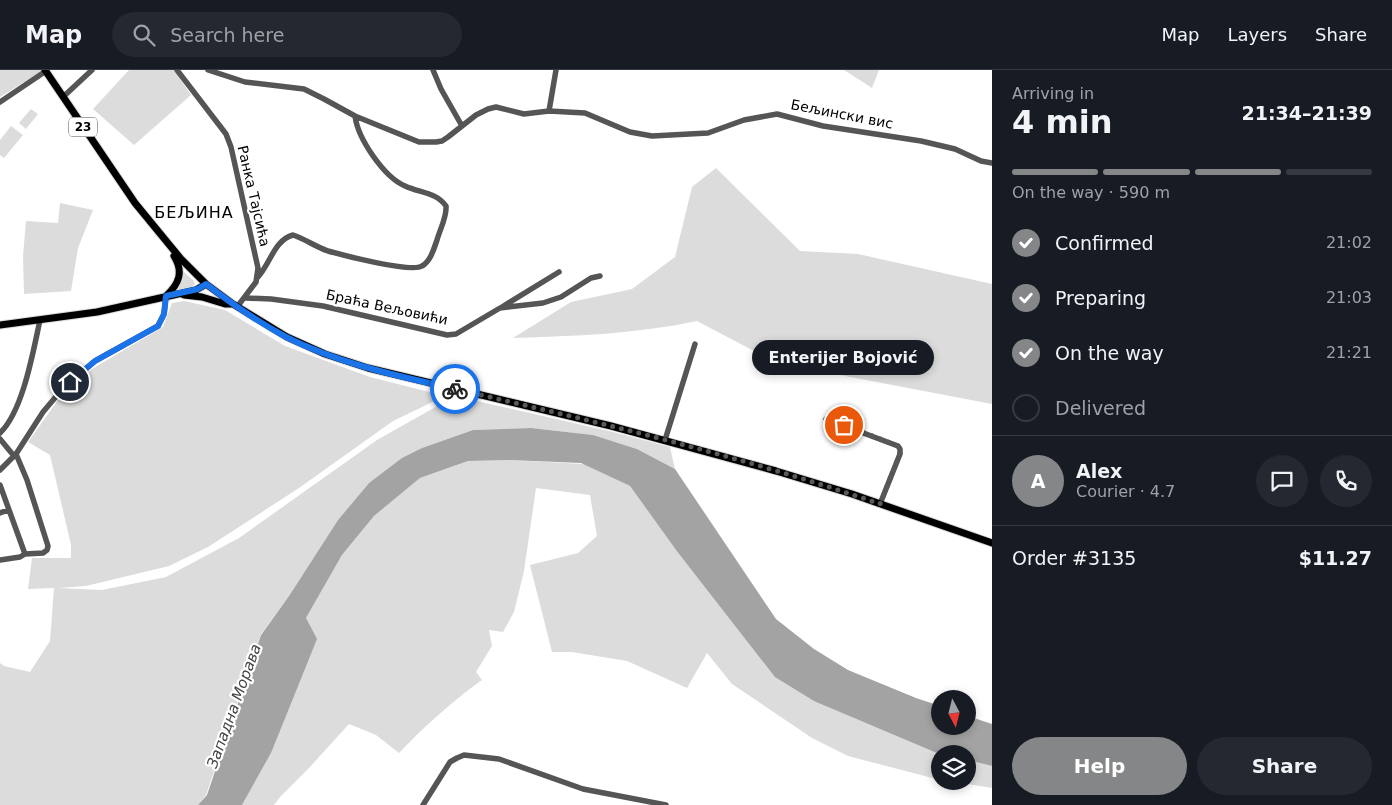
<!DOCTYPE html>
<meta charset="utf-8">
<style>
body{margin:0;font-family:"DejaVu Sans",sans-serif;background:#242831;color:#f1f3f6;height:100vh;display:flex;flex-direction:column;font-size:19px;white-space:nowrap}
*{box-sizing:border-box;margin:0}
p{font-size:16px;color:#9ea1a6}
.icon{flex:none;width:28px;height:28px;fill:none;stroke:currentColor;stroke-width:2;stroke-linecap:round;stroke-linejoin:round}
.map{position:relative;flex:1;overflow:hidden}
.side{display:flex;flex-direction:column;background:#171b24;width:400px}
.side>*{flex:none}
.needle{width:32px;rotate:173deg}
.tools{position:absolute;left:931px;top:620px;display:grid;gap:10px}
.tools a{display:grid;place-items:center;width:45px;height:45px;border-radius:50%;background:#171b24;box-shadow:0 2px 8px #0003;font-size:25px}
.pin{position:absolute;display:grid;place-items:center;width:42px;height:42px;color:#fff;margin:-21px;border:2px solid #fff;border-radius:50%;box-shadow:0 1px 5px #0007}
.courier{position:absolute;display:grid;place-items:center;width:50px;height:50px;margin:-25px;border:4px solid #1a73e8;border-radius:50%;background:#fff;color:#222;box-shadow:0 1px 6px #0007}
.bubble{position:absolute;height:35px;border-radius:18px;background:#171b24;box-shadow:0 2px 8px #0003;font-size:16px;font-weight:700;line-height:35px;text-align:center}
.summary em{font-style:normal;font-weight:700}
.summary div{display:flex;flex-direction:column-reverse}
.summary{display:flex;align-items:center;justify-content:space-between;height:85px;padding:0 20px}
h1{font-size:32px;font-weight:700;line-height:38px}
.bar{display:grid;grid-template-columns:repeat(4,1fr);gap:8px 5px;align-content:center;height:60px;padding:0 20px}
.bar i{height:6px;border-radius:4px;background:#363941}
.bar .current{background:#858687}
.bar p{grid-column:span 4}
.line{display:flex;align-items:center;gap:12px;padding:0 20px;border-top:1px solid #363941}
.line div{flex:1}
.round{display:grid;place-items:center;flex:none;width:52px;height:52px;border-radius:26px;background:#242831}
ol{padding:0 20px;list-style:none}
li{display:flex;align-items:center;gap:15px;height:55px}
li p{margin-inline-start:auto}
li .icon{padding:5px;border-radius:50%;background:#858687;color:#fff;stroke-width:4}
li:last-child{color:#9ea1a6}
li i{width:28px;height:28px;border:2px solid #363941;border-radius:50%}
.button{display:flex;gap:10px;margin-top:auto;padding:10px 20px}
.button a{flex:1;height:58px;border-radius:30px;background:#858687;color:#fff;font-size:20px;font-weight:700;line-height:58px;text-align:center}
.button a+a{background:#242831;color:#f1f3f6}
header{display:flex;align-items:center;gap:30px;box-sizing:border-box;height:70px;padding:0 25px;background:#171b24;border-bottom:1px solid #363941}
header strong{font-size:24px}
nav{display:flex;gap:28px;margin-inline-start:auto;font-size:18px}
.search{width:350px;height:45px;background:#242831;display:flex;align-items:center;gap:12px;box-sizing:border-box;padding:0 18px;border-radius:28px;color:#9ea1a6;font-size:19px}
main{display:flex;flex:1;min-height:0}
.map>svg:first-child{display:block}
.green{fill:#dcdcdc}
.water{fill:#a3a3a3}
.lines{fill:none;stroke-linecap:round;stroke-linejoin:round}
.major-casing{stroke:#dbdbdb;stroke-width:9}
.minor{stroke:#555;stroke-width:5.5}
.major{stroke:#000;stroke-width:7}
.done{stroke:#595959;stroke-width:5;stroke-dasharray:0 9}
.route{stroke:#1a73e8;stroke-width:6}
.labels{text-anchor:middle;stroke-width:4.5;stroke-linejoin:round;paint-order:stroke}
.shield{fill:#fff;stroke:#4c4c4c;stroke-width:1}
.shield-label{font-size:12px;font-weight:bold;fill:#000}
.street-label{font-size:14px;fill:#000;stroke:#fff}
.water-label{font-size:15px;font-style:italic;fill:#444;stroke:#fff}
.quarter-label{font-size:16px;letter-spacing:1px;fill:#000;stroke:#fff}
</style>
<header>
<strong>Map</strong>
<div class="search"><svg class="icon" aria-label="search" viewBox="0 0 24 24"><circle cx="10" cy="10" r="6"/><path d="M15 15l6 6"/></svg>Search here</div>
<nav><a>Map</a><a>Layers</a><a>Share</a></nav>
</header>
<main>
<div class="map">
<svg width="992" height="735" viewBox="0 0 992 735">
<rect width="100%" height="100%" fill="#fff"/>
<path class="green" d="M0 0H41L42 1 0 27Z
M129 0H174L191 25 134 75 93 39Z
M844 0H879L872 18Z
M31 39 38 44 26 59 19 53Z
M11 56 23 65 4 88 0 85V70Z
M716 98 800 181 858 184 992 214V334L777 293 697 251C636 264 575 266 513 268L571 232 632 219 675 187 692 117Z
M60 133 93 140 78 178 71 221 24 224 23 186 26 151 58 153Z
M182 200 194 211 195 214 189 219 176 221 182 208Z
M184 231 225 240 285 276 370 307 445 326 393 351 299 418 208 477 169 496 86 516 58 518 102 520 166 507 239 468 377 370 455 326 613 362 670 377 675 399 637 379 593 365 531 358 473 360 422 378 369 413 338 450 289 526 261 564 206 725 198 735H0V593L4 596 30 602 50 571 54 518 28 519 32 488H71V475L50 385 28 372 58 330 92 299 163 257 172 233Z
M509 390 584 394 630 416 676 480 709 521 940 684V710L848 686 812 668 732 614 707 583 687 618 627 591 572 582H552L530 495 578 483 597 466 590 425 536 418 524 501 514 542 503 562 489 560 492 576 476 602 482 610C451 632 425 656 399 683L376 665 349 654 309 698 280 727 274 735H242L271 683 306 548 342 485 374 446 420 408 468 391Z
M968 690 992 696V718L949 711H968Z"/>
<path class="water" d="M531 358 593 365 637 379 675 399 776 549 814 579 848 600 916 628 940 636V656H968V646L992 654V696L968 690V684L937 683 814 631 775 607 676 480 630 416 581 393 509 390 468 391 420 408 374 446 342 485 306 548 317 569 271 683 242 735H198L207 725 261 565 289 526 338 450 369 413 402 388 422 378 473 360Z"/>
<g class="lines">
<g class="major-casing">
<path id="major" d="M45 0 135 133 181 189 206 214 233 234 287 267 325 284 368 298 611 356 776 401 852 424 992 473
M184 225 202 227 225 234H232
M166 226C179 214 184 202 174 186
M0 255 97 242 196 220 206 214"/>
</g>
<path class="minor" d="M177 0 226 64 231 77 258 198 256 212 237 237
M208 0 245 12 304 19 324 29 355 46 419 72H436L442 71 448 67 476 45 488 39 496 37 524 44 549 41 585 43 630 62 652 66 708 63 744 50 777 44 823 56 921 71 955 79 981 91 992 93
M433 0 441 19 462 56
M63 27 92 0
M0 32 46 1
M549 41 556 0
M257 208C270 195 274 170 293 165 305 169 316 177 328 181 342 185 411 203 422 196 431 191 434 178 437 170 440 159 447 147 446 136 436 122 420 123 405 116 384 107 358 69 355 46
M246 228 271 229 323 236 447 265 456 264 500 238 543 233 561 227 591 208 600 206
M502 237 559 202
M826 349 898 376 900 379V384L880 434
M0 363C23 341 33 282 40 250
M0 369 14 386
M665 370 695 274
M16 384 27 410 48 476 47 480 43 483 25 484
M0 400 16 384 43 342 64 317 95 291 158 256 164 244 166 226
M0 415 25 484 20 487 0 490
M0 443 8 440
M423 735 450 692 457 688 464 685 499 689 583 719 666 735"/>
<use href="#major" class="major"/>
</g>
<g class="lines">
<path class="done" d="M455 319C598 352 741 386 880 434L900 384V379L898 376 844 355"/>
<path class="route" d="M70 312 95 291 158 256 164 244 166 226 198 219 206 214C232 234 258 252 286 267 340 294 398 306 455 319"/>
</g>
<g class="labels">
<rect class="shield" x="69" y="47.5" width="28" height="19" rx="4"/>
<g class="shield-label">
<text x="83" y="61">23</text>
</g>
<g class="street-label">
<text transform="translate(842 44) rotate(11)" y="5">Бељински вис</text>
<text transform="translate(254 126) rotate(77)" y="5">Ранка Тајсића</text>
<text transform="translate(387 237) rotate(12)" y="5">Браћа Вељовићи</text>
</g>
<g class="water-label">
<text transform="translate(234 636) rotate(-70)" y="5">Западна Морава</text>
</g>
<g class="quarter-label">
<text x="194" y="148">БЕЉИНА</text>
</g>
</g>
</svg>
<div class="tools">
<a><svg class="needle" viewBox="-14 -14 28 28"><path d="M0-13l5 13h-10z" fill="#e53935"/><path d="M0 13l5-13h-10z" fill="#9ea1a6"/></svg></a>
<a><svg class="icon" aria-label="layers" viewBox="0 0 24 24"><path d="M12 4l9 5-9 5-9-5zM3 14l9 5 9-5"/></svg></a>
</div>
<div class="pin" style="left:844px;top:355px;background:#ea580c"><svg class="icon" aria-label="bag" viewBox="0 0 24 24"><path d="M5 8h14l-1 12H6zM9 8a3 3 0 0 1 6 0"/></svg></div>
<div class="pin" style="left:70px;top:312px;background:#1f2937"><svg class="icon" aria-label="home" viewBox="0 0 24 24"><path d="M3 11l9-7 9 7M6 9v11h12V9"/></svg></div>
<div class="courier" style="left:455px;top:319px"><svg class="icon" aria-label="bike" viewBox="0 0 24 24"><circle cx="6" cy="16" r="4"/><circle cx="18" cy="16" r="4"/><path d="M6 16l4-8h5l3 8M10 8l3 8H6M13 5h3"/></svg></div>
<div class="bubble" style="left:752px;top:270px;width:182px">Enterijer Bojović</div>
</div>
<section class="side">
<div class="summary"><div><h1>4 min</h1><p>Arriving in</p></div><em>21:34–21:39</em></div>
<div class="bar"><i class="current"></i><i class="current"></i><i class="current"></i><i></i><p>On the way · 590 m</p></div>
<ol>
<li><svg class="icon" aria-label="check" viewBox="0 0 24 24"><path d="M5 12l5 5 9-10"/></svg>Confirmed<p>21:02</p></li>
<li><svg class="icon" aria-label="check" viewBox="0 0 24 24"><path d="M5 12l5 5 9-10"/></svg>Preparing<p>21:03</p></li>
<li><svg class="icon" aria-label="check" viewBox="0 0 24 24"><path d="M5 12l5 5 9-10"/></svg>On the way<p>21:21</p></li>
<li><i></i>Delivered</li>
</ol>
<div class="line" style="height:90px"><b class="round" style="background:#858687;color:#fff">A</b><div><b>Alex</b><p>Courier · 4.7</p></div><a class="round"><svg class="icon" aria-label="chat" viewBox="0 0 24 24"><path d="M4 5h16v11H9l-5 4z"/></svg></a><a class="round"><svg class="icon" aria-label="phone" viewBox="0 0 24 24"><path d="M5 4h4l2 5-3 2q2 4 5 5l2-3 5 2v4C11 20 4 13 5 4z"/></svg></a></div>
<div class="line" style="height:65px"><div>Order #3135</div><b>$11.27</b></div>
<div class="button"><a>Help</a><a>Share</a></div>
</section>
</main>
